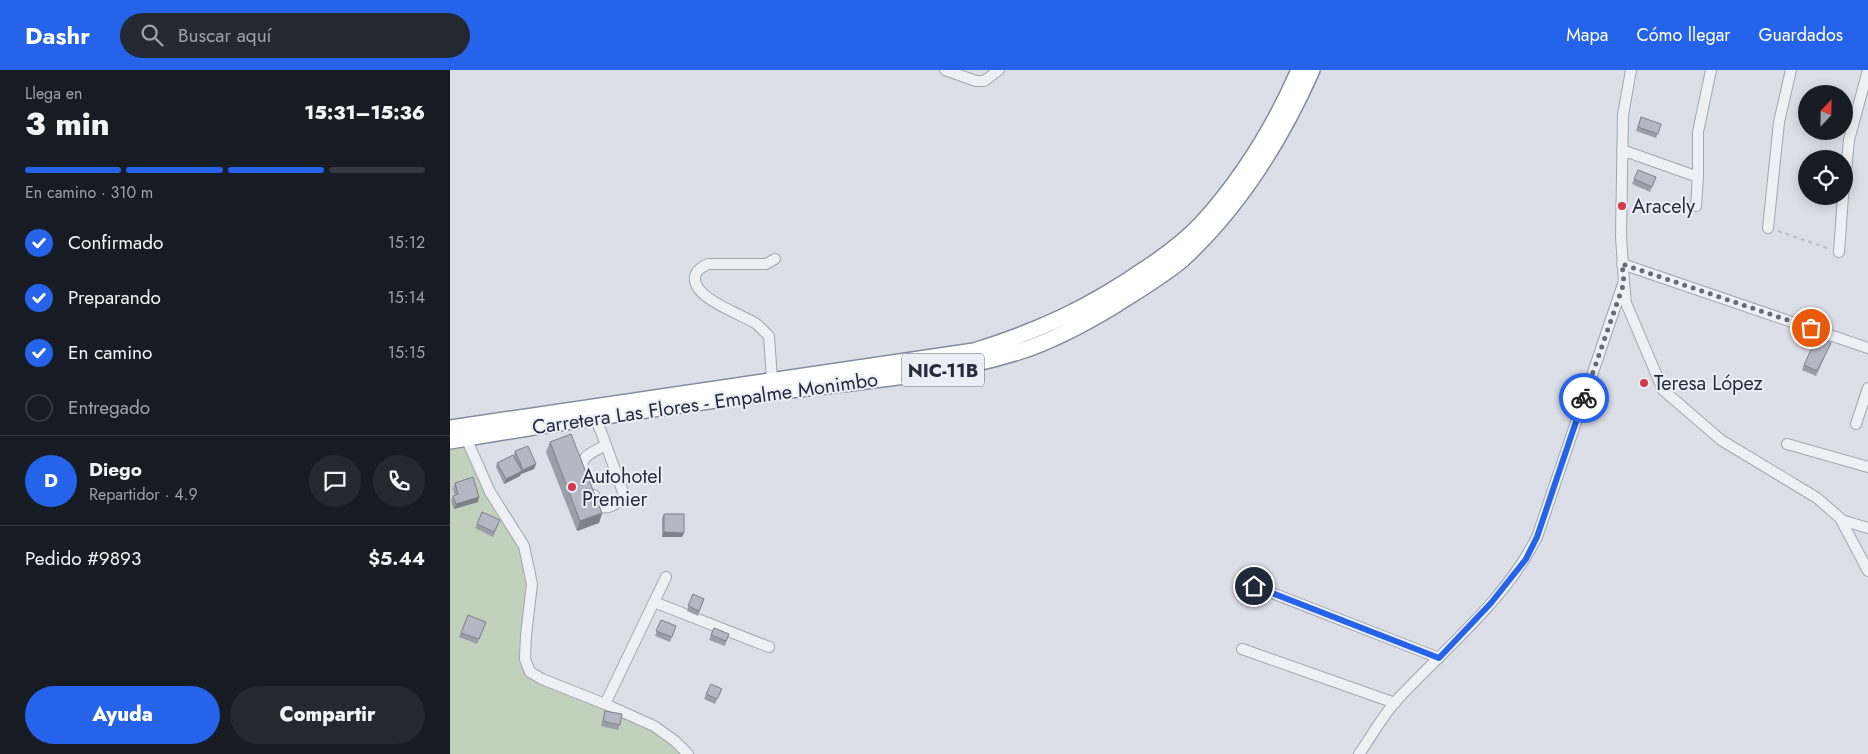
<!DOCTYPE html>
<html lang="es">
<meta charset="utf-8">
<style>
body{margin:0;font-family:Jost,sans-serif;background:#242831;color:#f1f3f6;height:100vh;display:flex;flex-direction:column;font-size:19px;white-space:nowrap}
*{box-sizing:border-box;margin:0}
p{font-size:16px;color:#9ea1a6}
.icon{flex:none;width:28px;height:28px;fill:none;stroke:currentColor;stroke-width:2;stroke-linecap:round;stroke-linejoin:round}
.map{position:relative;flex:1;overflow:hidden}
.side{display:flex;flex-direction:column;background:#171b24;width:450px}
.side>*{flex:none}
.needle{width:32px;rotate:22deg}
.tools{position:absolute;left:1348px;top:15px;display:grid;gap:10px}
.tools a{display:grid;place-items:center;width:55px;height:55px;border-radius:50%;background:#171b24;box-shadow:0 2px 12px #0003;font-size:25px}
.pin{position:absolute;display:grid;place-items:center;width:42px;height:42px;color:#fff;margin:-21px;border:2px solid #fff;border-radius:50%;box-shadow:0 1px 5px #0007}
.courier{position:absolute;display:grid;place-items:center;width:50px;height:50px;margin:-25px;border:4px solid #2563eb;border-radius:50%;background:#fff;color:#222;box-shadow:0 1px 6px #0007}
.summary em{font-style:normal;font-weight:800}
.summary div{display:flex;flex-direction:column-reverse}
.summary{display:flex;align-items:center;justify-content:space-between;height:85px;padding:0 25px}
h1{font-size:32px;font-weight:800;line-height:38px}
.bar{display:grid;grid-template-columns:repeat(4,1fr);gap:8px 5px;align-content:center;height:60px;padding:0 25px}
.bar i{height:6px;border-radius:4px;background:#363941}
.bar .current{background:#2563eb}
.bar p{grid-column:span 4}
.line{display:flex;align-items:center;gap:12px;padding:0 25px;border-top:1px solid #363941}
.line div{flex:1}
.round{display:grid;place-items:center;flex:none;width:52px;height:52px;border-radius:26px;background:#242831}
ol{padding:0 25px;list-style:none}
li{display:flex;align-items:center;gap:15px;height:55px}
li p{margin-inline-start:auto}
li .icon{padding:5px;border-radius:50%;background:#2563eb;color:#fff;stroke-width:4}
li:last-child{color:#9ea1a6}
li i{width:28px;height:28px;border:2px solid #363941;border-radius:50%}
.action{display:flex;gap:10px;margin-top:auto;padding:10px 25px}
.action a{flex:1;height:58px;border-radius:30px;background:#2563eb;color:#fff;font-size:20px;font-weight:800;line-height:58px;text-align:center}
.action a+a{background:#242831;color:#f1f3f6}
header{display:flex;align-items:center;gap:30px;box-sizing:border-box;height:70px;padding:0 25px;background:#2563eb;color:#fff}
header strong{font-size:24px}
nav{display:flex;gap:28px;margin-inline-start:auto;font-size:18px}
.search{width:350px;height:45px;background:#242831;display:flex;align-items:center;gap:12px;box-sizing:border-box;padding:0 18px;border-radius:28px;color:#9ea1a6;font-size:19px}
main{display:flex;flex:1;min-height:0}
.map>svg:first-child{display:block}
.green{fill:#c1d1bc}
.lines{fill:none;stroke-linecap:round;stroke-linejoin:round}
.minor-casing{stroke:#a1a6b1;stroke-width:12}
.highway-casing{stroke:#838c9e;stroke-width:18}
.path{stroke:#babdc5;stroke-width:2;stroke-dasharray:4 4;stroke-linecap:butt}
.minor{stroke:#eef0f5;stroke-width:10}
.highway{stroke:#fff;stroke-width:15}
.wall{fill:#9a9ea9}
.shaded-wall{fill:#7d8189}
.building{fill:#b3b8c4;stroke:#7d8189}
.done{stroke:#656b78;stroke-width:5;stroke-dasharray:0 9}
.route{stroke:#2563eb;stroke-width:6}
.poi-dot{fill:#d33948;stroke:#ebeef5;stroke-width:2}
.labels{text-anchor:middle;stroke-width:4;stroke-linejoin:round;paint-order:stroke}
.shield{fill:#ebeef5;stroke:#606774;stroke-width:1}
.shield-label{font-size:19px;font-weight:bold;fill:#252d3d}
.poi-label{font-size:20px;fill:#252d3d;stroke:#ebeef5;text-anchor:start}
.street-label{font-size:20px;fill:#252d3d;stroke:#ebeef5}
</style>
<header>
<strong>Dashr</strong>
<div class="search"><svg class="icon" aria-label="search" viewBox="0 0 24 24"><circle cx="10" cy="10" r="6"/><path d="M15 15l6 6"/></svg>Buscar aquí</div>
<nav><a>Mapa</a><a>Cómo llegar</a><a>Guardados</a></nav>
</header>
<main>
<section class="side">
<div class="summary"><div><h1>3 min</h1><p>Llega en</p></div><em>15:31–15:36</em></div>
<div class="bar"><i class="current"></i><i class="current"></i><i class="current"></i><i></i><p>En camino · 310 m</p></div>
<ol>
<li><svg class="icon" aria-label="check" viewBox="0 0 24 24"><path d="M5 12l5 5 9-10"/></svg>Confirmado<p>15:12</p></li>
<li><svg class="icon" aria-label="check" viewBox="0 0 24 24"><path d="M5 12l5 5 9-10"/></svg>Preparando<p>15:14</p></li>
<li><svg class="icon" aria-label="check" viewBox="0 0 24 24"><path d="M5 12l5 5 9-10"/></svg>En camino<p>15:15</p></li>
<li><i></i>Entregado</li>
</ol>
<div class="line" style="height:90px"><b class="round" style="background:#2563eb;color:#fff">D</b><div><b>Diego</b><p>Repartidor · 4.9</p></div><a class="round"><svg class="icon" aria-label="chat" viewBox="0 0 24 24"><path d="M4 5h16v11H9l-5 4z"/></svg></a><a class="round"><svg class="icon" aria-label="phone" viewBox="0 0 24 24"><path d="M5 4h4l2 5-3 2q2 4 5 5l2-3 5 2v4C11 20 4 13 5 4z"/></svg></a></div>
<div class="line" style="height:65px"><div>Pedido #9893</div><b>$5.44</b></div>
<div class="action"><a>Ayuda</a><a>Compartir</a></div>
</section>
<div class="map">
<svg width="1418" height="684" viewBox="0 0 1418 684">
<rect width="100%" height="100%" fill="#dcdfe7"/>
<path class="green" d="M16 368 74 476 82 514 76 565 80 602 204 656 238 684H0V371Z"/>
<g class="lines">
<g class="minor-casing">
<path id="minor" d="M495 0 526 11H534L549 0
M1181 0 1173 45 1171 166 1174 213 1176 233 1213 320 1271 370 1367 428 1390 448 1418 501
M1172 80 1248 107
M1394 121 1399 70 1418 0
M1246 136 1248 107V62L1261 0
M1318 158 1329 52 1341 0
M1389 182 1393 126
M1172 194 1418 278
M322 309 319 266C314 262 310 256 305 253 291 244 242 228 245 207 246 200 252 197 258 194H316L325 189
M1406 354 1418 318
M16 368 40 422 74 476 82 514 76 565 75 589 80 602 92 609 155 634 204 656 225 671 238 684
M1337 374 1418 397
M134 403C127 386 144 382 156 375
M144 425C145 429 146 434 150 436 157 441 171 432 174 425L152 364 145 348
M1391 450 1418 458
M804 516 989 588
M204 532 319 577
M792 579 945 633
M155 634 216 507
M909 684C921 667 932 647 946 631 994 579 1055 531 1087 467L1173 214"/>
</g>
<g class="highway-casing">
<path id="highway" d="M0 358 524 281C588 261 639 238 695 199 715 186 734 172 751 154 792 109 825 55 849 0
M0 371C110 352 221 336 332 321 410 311 492 306 568 282 603 271 636 253 667 234 689 220 713 206 733 189 789 137 831 70 862 0"/>
</g>
<path class="path" d="M1328 161 1380 179"/>
<use href="#minor" class="minor"/>
<use href="#highway" class="highway"/>
</g>
<path class="wall" d="M1191 47 1211 54 1206 68 1186 61Z
M1188 100 1206 107 1200 122 1182 114Z
M1381 273 1366 306 1352 300 1354 295Z
M100 372 152 443 149 453 127 461 96 382Z
M65 381 86 394 84 399 71 404 70 406 54 414 46 397 47 393 64 385Z
M5 413 29 427 28 432 4 439 1 431 3 426 5 425 3 418Z
M214 444 232 467H212V448Z
M50 450 43 467 25 458 27 454Z
M243 524 254 529 248 546 237 541Z
M18 545 36 552 27 574 9 567Z
M211 550 226 556 220 572 205 566Z
M264 558 279 564 275 576 259 570Z
M272 619 265 634 254 629 256 624Z
M155 641 170 655 168 660 151 656Z"/>
<path class="shaded-wall" d="M86 394 84 399 71 404 73 400Z
M72 401 70 406 54 414 56 409Z
M29 427 28 432 4 439 6 434Z
M152 443 149 453 127 461 130 451Z
M214 462 234 463 232 467H212Z"/>
<path class="building" d="M1191 47 1211 54 1208 64 1188 57Z
M1188 100 1206 107 1202 117 1184 109Z
M1367 267 1381 273 1367 301 1354 295Z
M121 364 152 443 130 451 100 372Z
M78 376 86 394 73 400 65 381Z
M63 385 72 401 56 409 47 393Z
M23 407 29 427 6 434 3 426 8 424 5 413Z
M32 442 50 450 44 462 27 454Z
M214 444H234V463L214 462Z
M243 524 254 529 249 541 238 536Z
M18 545 36 552 29 569 11 563Z
M211 550 226 556 222 567 206 561Z
M264 558 279 564 276 571 261 565Z
M261 614 272 619 267 629 256 624Z
M155 641 172 644 170 655 153 651Z"/>
<g class="lines">
<path class="done" d="M1134 328 1174 213 1172 194 1361 258"/>
<path class="route" d="M804 516 989 588 1041 533 1076 489 1087 467 1134 328"/>
</g>
<g class="poi-dot">
<circle cx="1172" cy="136" r="5"/>
<circle cx="1194" cy="313" r="5"/>
<circle cx="122" cy="417" r="5"/>
</g>
<g class="labels">
<rect class="shield" x="452" y="283.5" width="82" height="33" rx="4"/>
<g class="shield-label">
<text x="493" y="307">NIC-11B</text>
</g>
<g class="poi-label">
<text x="1182" y="143">Aracely</text>
<text x="1204" y="320">Teresa López</text>
<text x="132" y="413">Autohotel<tspan x="132" dy="23">Premier</tspan></text>
</g>
<g class="street-label">
<text transform="translate(255 333) rotate(-8)" y="7">Carretera Las Flores - Empalme Monimbo</text>
</g>
</g>
</svg>
<div class="tools">
<a><svg class="needle" viewBox="-14 -14 28 28"><path d="M0-13l5 13h-10z" fill="#e53935"/><path d="M0 13l5-13h-10z" fill="#9ea1a6"/></svg></a>
<a><svg class="icon" aria-label="locate" viewBox="0 0 24 24"><circle cx="12" cy="12" r="6"/><path d="M12 2v4M12 18v4M2 12h4M18 12h4"/></svg></a>
</div>
<div class="pin" style="left:1361px;top:258px;background:#ea580c"><svg class="icon" aria-label="bag" viewBox="0 0 24 24"><path d="M5 8h14l-1 12H6zM9 8a3 3 0 0 1 6 0"/></svg></div>
<div class="pin" style="left:804px;top:516px;background:#1f2937"><svg class="icon" aria-label="home" viewBox="0 0 24 24"><path d="M3 11l9-7 9 7M6 9v11h12V9"/></svg></div>
<div class="courier" style="left:1134px;top:328px"><svg class="icon" aria-label="bike" viewBox="0 0 24 24"><circle cx="6" cy="16" r="4"/><circle cx="18" cy="16" r="4"/><path d="M6 16l4-8h5l3 8M10 8l3 8H6M13 5h3"/></svg></div>
</div>
</main>
